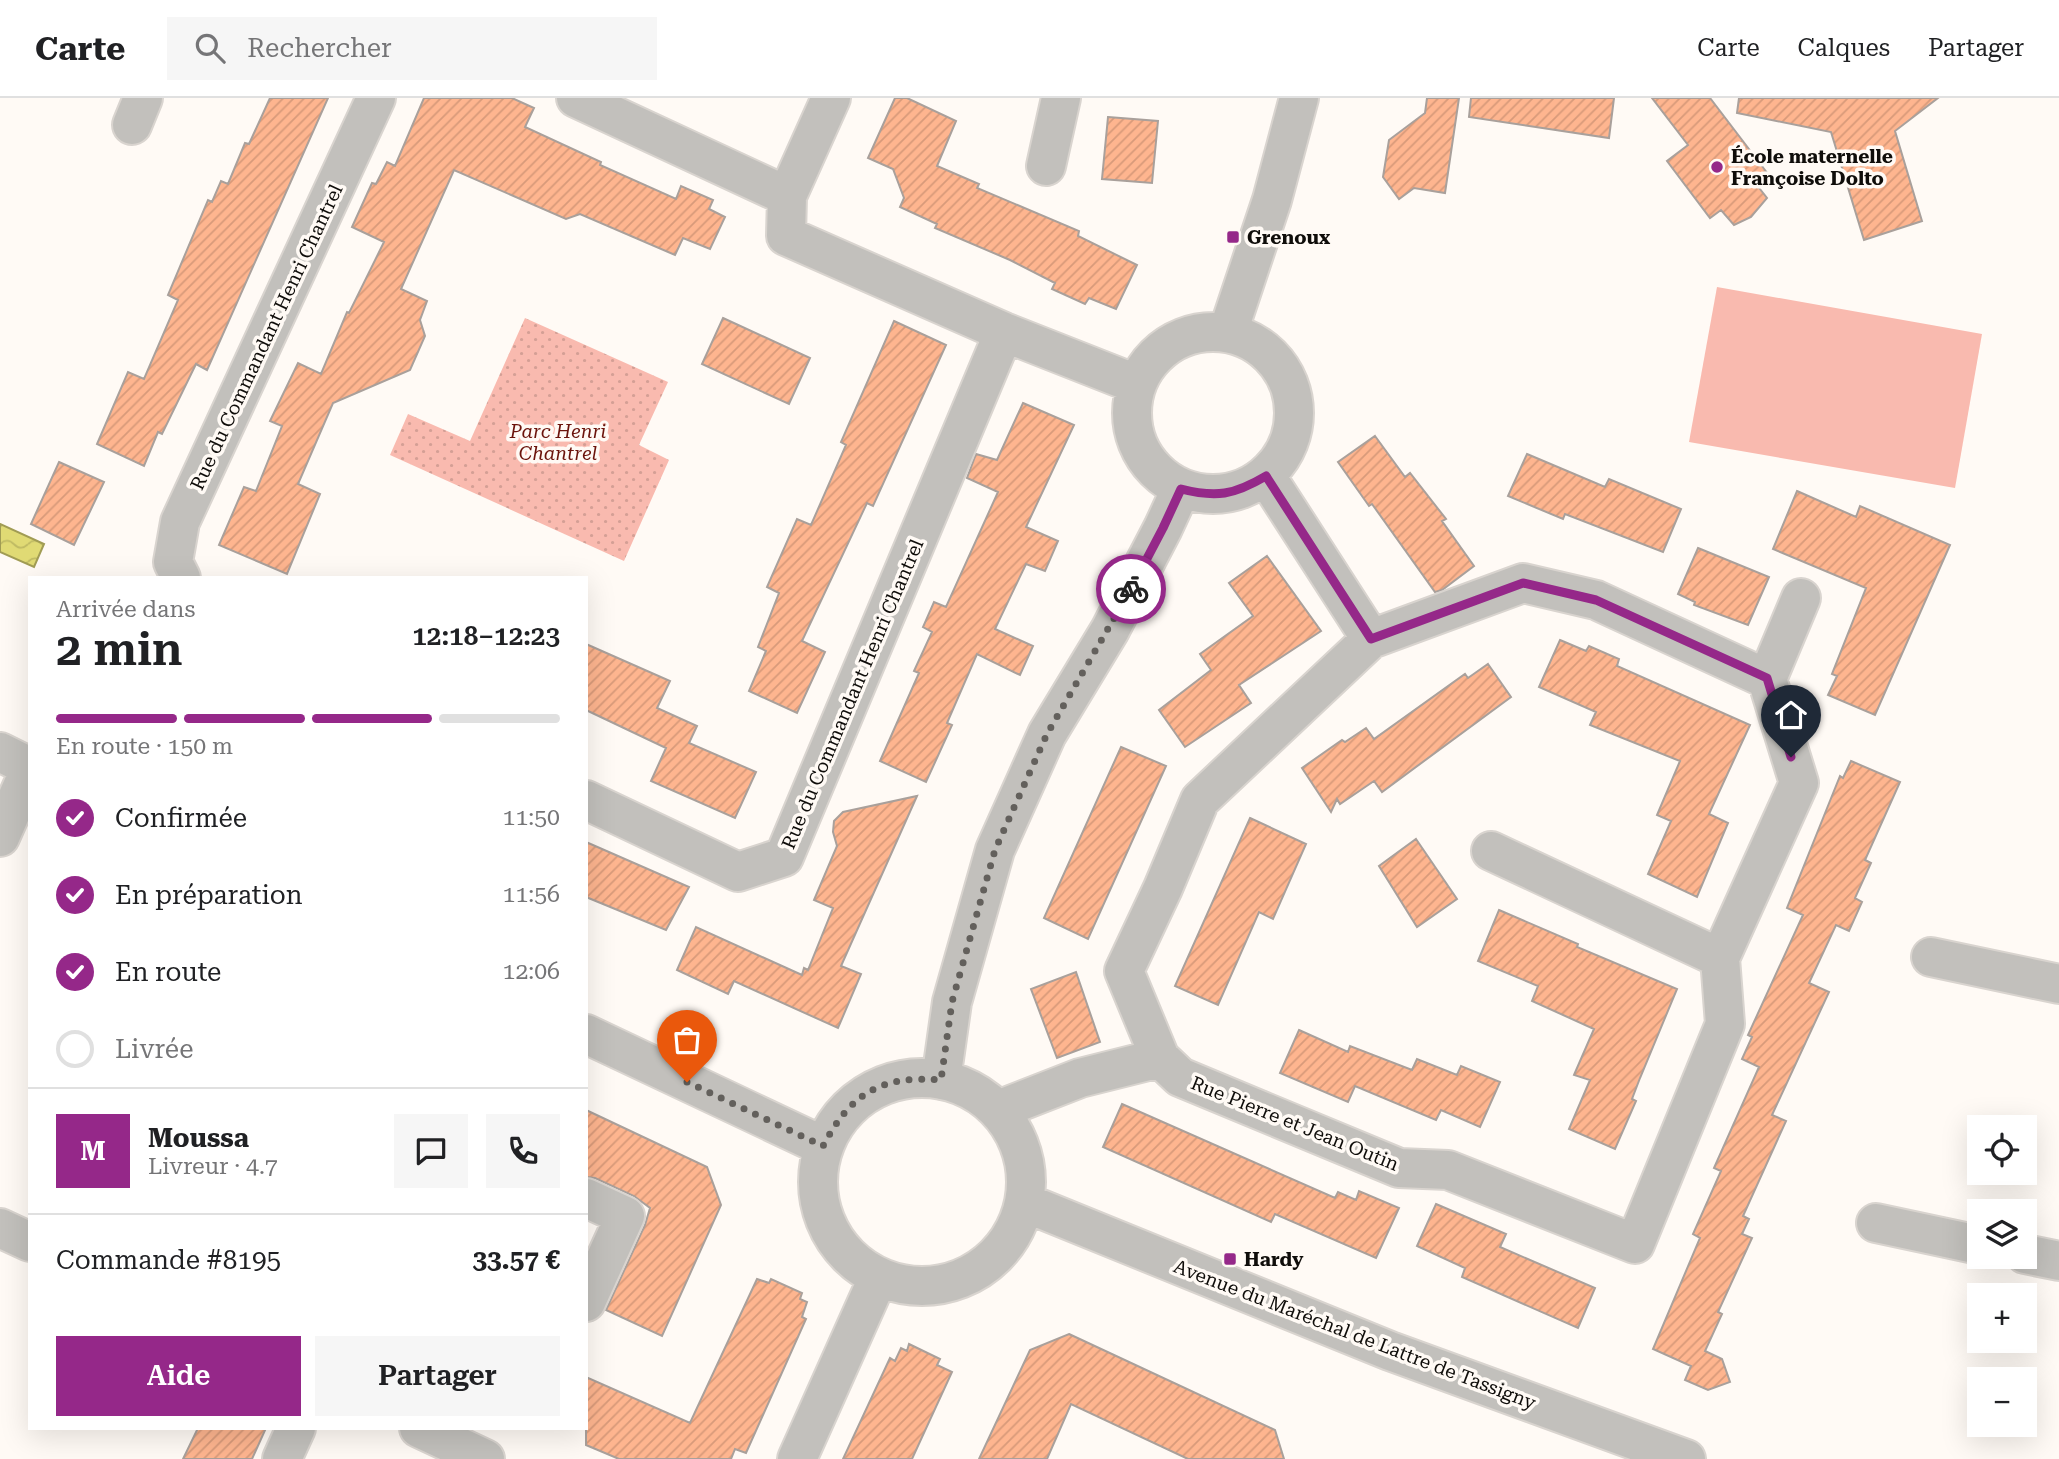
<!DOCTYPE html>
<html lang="fr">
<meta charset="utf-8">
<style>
body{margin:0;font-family:"Roboto Serif",serif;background:#f6f6f6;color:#202124;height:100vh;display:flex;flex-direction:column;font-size:26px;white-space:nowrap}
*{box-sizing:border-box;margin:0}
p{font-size:23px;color:#757577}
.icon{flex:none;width:38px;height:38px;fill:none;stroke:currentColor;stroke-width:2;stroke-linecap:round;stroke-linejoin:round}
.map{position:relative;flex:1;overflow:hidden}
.sheet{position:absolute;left:28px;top:478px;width:560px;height:854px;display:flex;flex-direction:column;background:#fff;border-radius:0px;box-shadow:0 7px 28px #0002}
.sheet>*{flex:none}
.controls{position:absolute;left:1967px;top:1017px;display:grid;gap:14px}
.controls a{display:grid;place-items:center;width:70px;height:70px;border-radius:0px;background:#fff;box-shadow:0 7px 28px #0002;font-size:35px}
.pin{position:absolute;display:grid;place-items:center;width:60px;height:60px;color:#fff;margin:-72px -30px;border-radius:50% 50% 50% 0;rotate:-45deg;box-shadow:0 0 7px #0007}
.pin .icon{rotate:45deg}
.courier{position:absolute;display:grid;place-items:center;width:70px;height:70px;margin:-35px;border:5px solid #952889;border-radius:50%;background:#fff;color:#222;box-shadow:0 2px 9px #0007}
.head em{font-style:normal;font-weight:600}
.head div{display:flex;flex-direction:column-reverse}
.head{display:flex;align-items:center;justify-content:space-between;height:119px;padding:0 28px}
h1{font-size:46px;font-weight:600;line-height:52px}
.bar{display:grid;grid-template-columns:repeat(4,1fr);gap:10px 7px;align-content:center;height:84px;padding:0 28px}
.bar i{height:9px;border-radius:5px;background:#e0e0e0}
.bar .current{background:#952889}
.bar p{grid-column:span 4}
.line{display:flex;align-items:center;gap:18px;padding:0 28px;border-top:2px solid #e0e0e0}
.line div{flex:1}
.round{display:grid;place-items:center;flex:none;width:74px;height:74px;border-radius:0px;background:#f6f6f6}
ol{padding:0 28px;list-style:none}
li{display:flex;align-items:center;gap:21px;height:77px}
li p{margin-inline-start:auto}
li .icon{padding:7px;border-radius:50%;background:#952889;color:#fff;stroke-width:4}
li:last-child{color:#757577}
li i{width:38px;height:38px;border:4px solid #e0e0e0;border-radius:50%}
.button{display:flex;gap:14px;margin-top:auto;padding:14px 28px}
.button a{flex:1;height:80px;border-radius:0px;background:#952889;color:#fff;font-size:28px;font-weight:600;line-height:80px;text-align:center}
.button a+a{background:#f6f6f6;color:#202124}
header{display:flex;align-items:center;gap:42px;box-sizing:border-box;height:98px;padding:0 35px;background:#fff;border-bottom:2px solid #e0e0e0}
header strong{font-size:33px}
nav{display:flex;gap:38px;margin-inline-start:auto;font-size:24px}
.search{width:490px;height:63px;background:#f6f6f6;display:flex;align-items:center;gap:18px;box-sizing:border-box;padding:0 24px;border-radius:0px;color:#757577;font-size:26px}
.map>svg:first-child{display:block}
.grass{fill:url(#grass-dots)}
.garden{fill:#f9baaf}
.water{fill:url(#water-waves);stroke:#a19c54;stroke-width:2}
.building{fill:url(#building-hatch);stroke:#a9a09b;stroke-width:2}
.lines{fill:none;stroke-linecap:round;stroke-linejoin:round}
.minor-casing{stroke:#d9d4cf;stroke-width:42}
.minor{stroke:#c2c0bc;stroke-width:38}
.done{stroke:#63605c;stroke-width:7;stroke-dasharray:0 12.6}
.route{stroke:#952889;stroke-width:9}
.poi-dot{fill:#952889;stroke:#fffaf5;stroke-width:2.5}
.labels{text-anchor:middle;stroke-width:7;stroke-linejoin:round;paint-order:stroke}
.poi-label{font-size:19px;font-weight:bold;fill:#0f0d0a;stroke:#fffaf5;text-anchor:start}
.street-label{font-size:19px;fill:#0f0d0a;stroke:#fffaf5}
.park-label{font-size:19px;font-style:italic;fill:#6b130b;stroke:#fffaf5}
</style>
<header>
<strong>Carte</strong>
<div class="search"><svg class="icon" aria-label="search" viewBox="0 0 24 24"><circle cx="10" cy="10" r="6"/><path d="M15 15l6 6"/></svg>Rechercher</div>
<nav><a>Carte</a><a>Calques</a><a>Partager</a></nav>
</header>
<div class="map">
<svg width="2059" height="1361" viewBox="0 0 2059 1361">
<defs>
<pattern id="grass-dots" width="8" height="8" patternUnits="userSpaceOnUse" patternTransform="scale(1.75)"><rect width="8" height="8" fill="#f9baaf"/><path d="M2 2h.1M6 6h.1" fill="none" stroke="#d49f95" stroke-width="1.8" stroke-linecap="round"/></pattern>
<pattern id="water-waves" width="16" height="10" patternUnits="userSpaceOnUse" patternTransform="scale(1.75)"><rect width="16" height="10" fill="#e0da74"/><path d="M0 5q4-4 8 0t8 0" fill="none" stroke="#bfba63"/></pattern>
<pattern id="building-hatch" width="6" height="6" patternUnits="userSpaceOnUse" patternTransform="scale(1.75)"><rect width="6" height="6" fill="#feb58f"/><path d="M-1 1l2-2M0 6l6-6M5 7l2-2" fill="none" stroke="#d89a7a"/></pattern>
</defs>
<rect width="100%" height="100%" fill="#fffaf5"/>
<path class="grass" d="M525 220 668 284 639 347 669 362 624 463 390 357 408 316 470 343Z"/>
<path class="garden" d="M1717 189 1982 236 1955 390 1689 344Z"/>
<path class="water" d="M0 426 44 446 34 469 0 454Z"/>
<path class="building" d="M270 0H328L207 272 196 266 162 336 158 334 144 368 97 346 128 274 144 281 178 202 168 197 208 102 212 104 221 83 228 86 245 45 249 46Z
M424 0H512L534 10 525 29 601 64 600 67 676 101 681 88 713 102 709 111 725 119 710 151 683 140 675 157 580 116 566 121 454 72 401 191 427 203 420 222 425 238 410 272 333 305 298 386 320 396 287 476 219 447 244 389 256 393 282 328 270 323 298 265 321 276 347 214 349 215 384 144 352 129 372 85 376 86 387 64 395 68Z
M895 0H907L956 23 937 68 979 86 977 90 1079 133 1078 138 1137 167 1116 211 1089 200 1085 206 1052 191 1055 185 1010 162 935 130 937 126 900 109 904 100 893 71 868 60Z
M1427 0H1459L1445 95 1414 90 1399 101 1383 79 1389 42 1425 15Z
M1471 0H1614L1609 40 1469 19Z
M1652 0H1710L1768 76 1756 86 1767 100 1751 119 1734 127 1721 112 1710 120 1667 63 1688 47Z
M1739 0H1938L1895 33 1922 123 1864 142 1831 34 1737 15Z
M1108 19 1158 23 1152 85 1102 81Z
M723 220 810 260 789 306 702 266Z
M894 223 946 247 873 408 867 405 802 543 825 554 797 615 749 593 766 553 758 549 779 495 767 489 797 421 811 427 846 347 841 344Z
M1023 305 1074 327 1026 429 1058 443 1045 473 1026 466 995 531 1033 548 1020 577 977 556 947 625 952 627 926 684 880 663 919 575 914 573 932 534 923 529 934 504 946 509 998 394 967 380 976 356 997 362Z
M1375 338 1405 379 1410 375 1446 421 1442 423 1474 468 1442 492 1435 494 1372 406 1369 408 1338 364Z
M1527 356 1605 389 1609 381 1681 411 1663 454 1565 416 1563 421 1508 398Z
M59 364 104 384 74 447 31 426Z
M1797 393 1856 419 1860 408 1950 447 1875 617 1828 597 1837 578 1832 576 1866 490 1773 451Z
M1698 450 1769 479 1748 527 1694 507 1695 504 1678 496Z
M1267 458 1321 533 1239 587 1251 605 1185 649 1159 612 1211 572 1200 556 1253 518 1229 485Z
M1560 542 1586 553 1589 548 1619 561 1617 568 1750 627 1709 716 1728 725 1697 799 1648 776 1671 723 1657 717 1680 663 1590 627 1596 614 1539 589Z
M586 546 670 583 657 610 697 628 689 645 756 674 735 720 651 683 666 650 586 612Z
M1488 566 1511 599 1382 694 1374 683 1340 706 1337 701 1331 714 1302 670 1342 642 1345 644 1366 630 1374 641 1465 576 1468 580Z
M1121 649 1166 668 1088 841 1044 820Z
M1851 663 1900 684 1865 762 1871 765 1855 800 1862 804 1849 833 1836 827 1809 885 1829 894 1772 1017 1786 1023 1743 1118 1749 1121 1742 1136 1752 1140 1718 1214 1722 1216 1705 1253 1722 1261 1730 1284 1708 1292 1685 1282 1691 1268 1653 1251 1700 1140 1693 1136 1721 1073 1714 1070 1759 969 1742 961 1752 939 1748 937 1803 817 1787 810 1840 678 1843 680Z
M917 698 841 868 861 876 838 930 734 883 728 896 677 872 696 829 802 877 804 870 808 872 833 810 814 802 837 748 833 734 834 723 843 714Z
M1250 720 1306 746 1273 821 1259 814 1218 907 1175 888Z
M1416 741 1457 801 1417 829 1379 768Z
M586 744 689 789 666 832 586 799Z
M1499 812 1578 846 1577 849 1677 891 1640 980 1632 1001 1636 1003 1615 1051 1569 1031 1590 982 1574 977 1594 931 1532 903 1538 888 1478 863Z
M1076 874 1100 944 1057 960 1031 891Z
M1299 932 1348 954 1350 948 1412 972 1417 961 1457 977 1461 968 1500 984 1480 1029 1441 1012 1436 1022 1355 988 1348 1004 1280 975Z
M1122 1006 1335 1100 1338 1094 1356 1102 1359 1093 1399 1110 1376 1160 1275 1116 1271 1124 1103 1049Z
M586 1012 707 1069 721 1107 662 1238 606 1212 645 1127 650 1110 634 1098 595 1080 586 1079Z
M1436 1106 1506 1136 1500 1149 1595 1190 1578 1230 1462 1179 1465 1170 1417 1148Z
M757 1181 769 1185 771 1181 802 1195 800 1201 807 1204 802 1219 806 1221 746 1355 735 1351 731 1361H619L586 1347V1279L690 1325Z
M1069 1236 1275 1332 1284 1361H1188L1071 1306 1047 1361H979L1030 1252Z
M909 1246 940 1261 937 1267 952 1274 912 1361H843L890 1260 895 1263 901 1250 907 1253Z
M198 1330H266L252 1361H183Z"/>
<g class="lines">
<g class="minor-casing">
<path id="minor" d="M576 0 787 98 786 138 1004 234 1136 286
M132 27 143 0
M1046 68 1061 0
M787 98 831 0
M1132 315a81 81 0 1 1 162 0a81 81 0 1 1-162 0Z
M1228 234 1272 102 1299 0
M1266 378 1371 541
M181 480 173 464 180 424 376 0
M1523 485 1596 502 1767 581 1799 685 1720 860 1725 926 1635 1146 1448 1072 1399 1070 1180 979 1160 960 1124 873 1163 790 1200 702 1371 541Z
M1767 581 1801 500
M0 654 30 669
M586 702 738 774 784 759 1004 234
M0 739 30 671
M1491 753 1720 860
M1931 859 2059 886
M586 936 823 1048
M818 1084a104 104 0 1 1 208 0a104 104 0 1 1-208 0Z
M941 982 952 904 995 752 1047 636 1110 532 1163 430 1181 391
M998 1012 1080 980 1160 960
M586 1100 625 1118 586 1204
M1026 1105 1390 1253 1686 1361
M1876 1125 1979 1147
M0 1130 30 1144
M2025 1156 2059 1163
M419 1330 485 1361
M282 1361 296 1330
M797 1361 878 1180"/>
</g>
<use href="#minor" class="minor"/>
</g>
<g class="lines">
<path class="done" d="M687 984 823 1048C851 995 881 977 941 982L952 904 995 752 1047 636 1131 491"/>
<path class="route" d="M1131 491 1163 430 1181 391C1216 400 1234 397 1266 378L1371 541 1523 485 1596 502 1767 580 1791 659"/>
</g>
<g class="poi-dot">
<circle cx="1717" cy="69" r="7"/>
<rect x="1226" y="132" width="14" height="14" rx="3.5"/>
<rect x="1223" y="1154" width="14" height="14" rx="3.5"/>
</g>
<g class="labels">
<g class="poi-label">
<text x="1731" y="65">École maternelle<tspan x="1731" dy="22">Françoise Dolto</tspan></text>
<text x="1247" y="146">Grenoux</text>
<text x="1244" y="1168">Hardy</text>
</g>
<g class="street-label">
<text transform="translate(266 239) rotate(-65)" y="7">Rue du Commandant Henri Chantrel</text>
<text transform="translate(852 596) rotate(-67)" y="7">Rue du Commandant Henri Chantrel</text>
<text transform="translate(1295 1025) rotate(22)" y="7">Rue Pierre et Jean Outin</text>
<text transform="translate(1355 1236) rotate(21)" y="7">Avenue du Maréchal de Lattre de Tassigny</text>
</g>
<g class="park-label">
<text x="558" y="340">Parc Henri<tspan x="558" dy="22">Chantrel</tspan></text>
</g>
</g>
</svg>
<div class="controls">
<a><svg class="icon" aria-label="locate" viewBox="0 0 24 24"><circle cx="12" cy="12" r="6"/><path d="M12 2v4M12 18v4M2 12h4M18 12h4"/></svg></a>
<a><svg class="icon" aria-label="layers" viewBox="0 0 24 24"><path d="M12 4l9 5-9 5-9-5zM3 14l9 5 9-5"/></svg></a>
<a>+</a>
<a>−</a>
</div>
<div class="pin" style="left:687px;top:984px;background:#ea580c"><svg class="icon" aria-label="bag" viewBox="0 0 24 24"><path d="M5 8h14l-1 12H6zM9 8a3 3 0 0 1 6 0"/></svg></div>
<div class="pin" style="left:1791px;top:659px;background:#1f2937"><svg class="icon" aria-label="home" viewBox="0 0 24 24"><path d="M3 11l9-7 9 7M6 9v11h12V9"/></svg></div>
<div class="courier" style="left:1131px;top:491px"><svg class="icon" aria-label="bike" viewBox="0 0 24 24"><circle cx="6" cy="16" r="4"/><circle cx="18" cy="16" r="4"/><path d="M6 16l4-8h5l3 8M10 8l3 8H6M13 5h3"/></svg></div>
<section class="sheet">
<div class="head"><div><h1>2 min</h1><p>Arrivée dans</p></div><em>12:18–12:23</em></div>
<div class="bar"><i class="current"></i><i class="current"></i><i class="current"></i><i></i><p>En route · 150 m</p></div>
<ol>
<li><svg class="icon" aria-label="check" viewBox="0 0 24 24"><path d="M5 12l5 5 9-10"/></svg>Confirmée<p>11:50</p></li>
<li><svg class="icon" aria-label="check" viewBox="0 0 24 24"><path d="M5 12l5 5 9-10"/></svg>En préparation<p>11:56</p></li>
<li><svg class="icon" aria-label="check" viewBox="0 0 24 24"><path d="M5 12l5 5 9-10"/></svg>En route<p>12:06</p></li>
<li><i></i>Livrée</li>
</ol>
<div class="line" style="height:126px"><b class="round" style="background:#952889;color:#fff">M</b><div><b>Moussa</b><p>Livreur · 4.7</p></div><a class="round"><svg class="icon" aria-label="chat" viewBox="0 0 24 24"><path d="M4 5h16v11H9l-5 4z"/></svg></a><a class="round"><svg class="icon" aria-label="phone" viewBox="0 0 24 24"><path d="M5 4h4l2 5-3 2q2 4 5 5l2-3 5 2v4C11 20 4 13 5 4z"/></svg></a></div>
<div class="line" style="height:91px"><div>Commande #8195</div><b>33.57 €</b></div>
<div class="button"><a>Aide</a><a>Partager</a></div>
</section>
</div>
